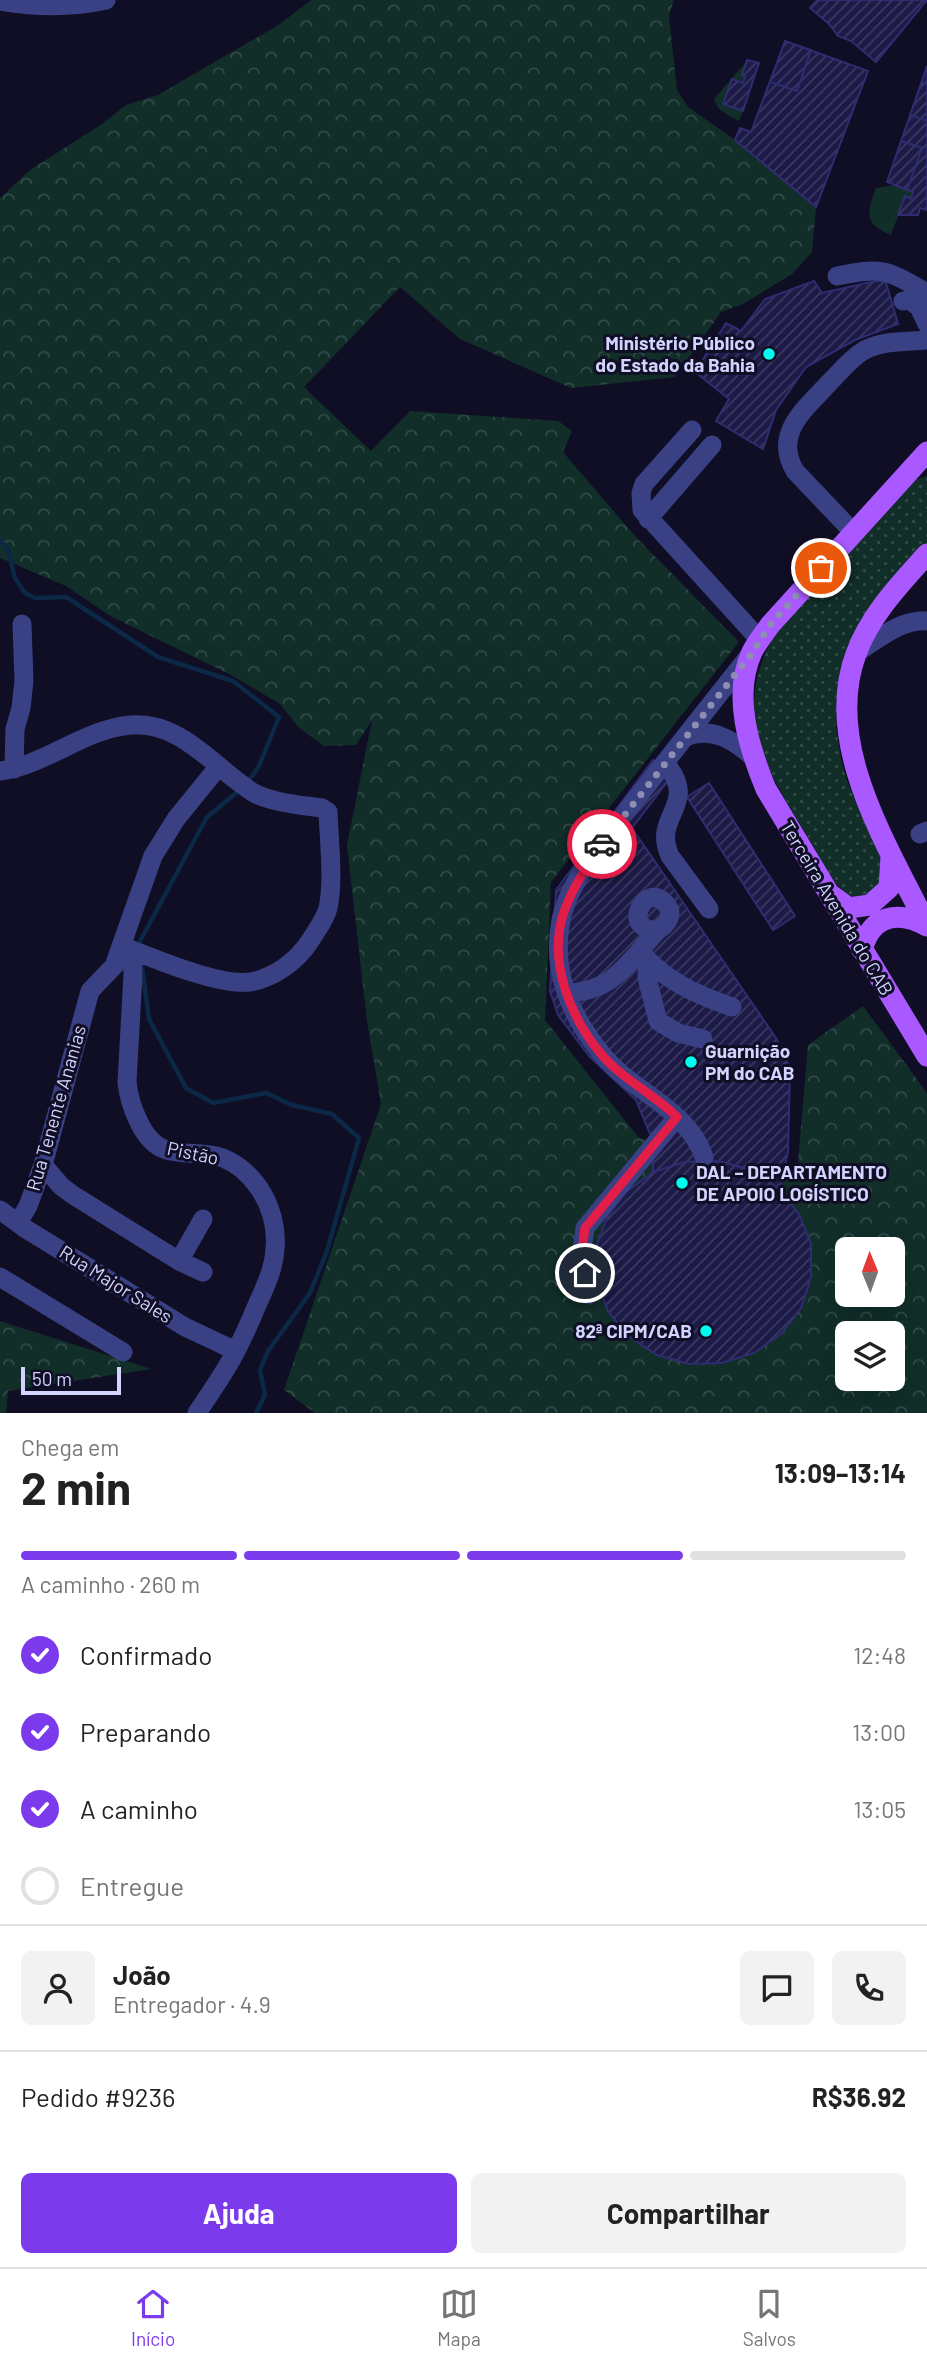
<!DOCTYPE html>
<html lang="pt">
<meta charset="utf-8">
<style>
body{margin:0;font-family:Barlow,sans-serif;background:#f2f2f2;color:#222;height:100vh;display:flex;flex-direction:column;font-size:26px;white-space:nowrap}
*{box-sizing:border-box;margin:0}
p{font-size:23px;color:#767676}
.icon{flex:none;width:38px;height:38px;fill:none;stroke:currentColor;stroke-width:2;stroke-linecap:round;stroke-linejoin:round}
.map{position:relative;height:1413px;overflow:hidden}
.side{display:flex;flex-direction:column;background:#fff;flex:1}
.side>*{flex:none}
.needle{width:46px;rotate:359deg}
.fabs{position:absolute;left:835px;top:1237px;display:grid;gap:14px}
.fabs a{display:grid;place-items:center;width:70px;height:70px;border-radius:10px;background:#fff;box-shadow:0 7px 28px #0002;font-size:35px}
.scale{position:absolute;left:21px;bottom:18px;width:100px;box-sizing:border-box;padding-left:7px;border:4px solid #d2d3ff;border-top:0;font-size:19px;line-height:24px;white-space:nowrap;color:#d2d3ff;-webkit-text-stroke:5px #0f0e24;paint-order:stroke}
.pin{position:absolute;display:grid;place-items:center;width:60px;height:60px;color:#fff;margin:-30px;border:4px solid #fff;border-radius:50%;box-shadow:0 2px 7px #0007}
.courier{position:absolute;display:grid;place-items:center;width:70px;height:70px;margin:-35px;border:5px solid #e11d48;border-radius:50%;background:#fff;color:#222;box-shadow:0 2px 9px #0007}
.headline em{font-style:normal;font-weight:700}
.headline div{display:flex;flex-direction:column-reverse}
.headline{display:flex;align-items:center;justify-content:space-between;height:119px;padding:0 21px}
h1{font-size:46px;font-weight:700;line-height:52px}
.bar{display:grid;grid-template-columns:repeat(4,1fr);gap:10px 7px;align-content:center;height:84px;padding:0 21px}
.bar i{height:9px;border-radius:5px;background:#e0e0e0}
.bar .on{background:#7c3aed}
.bar p{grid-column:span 4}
.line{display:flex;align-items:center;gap:18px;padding:0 21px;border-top:2px solid #e0e0e0}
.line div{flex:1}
.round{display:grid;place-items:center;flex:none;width:74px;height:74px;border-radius:10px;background:#f2f2f2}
ol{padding:0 21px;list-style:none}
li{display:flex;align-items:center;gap:21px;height:77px}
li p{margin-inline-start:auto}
li .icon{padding:7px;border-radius:50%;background:#7c3aed;color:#fff;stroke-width:4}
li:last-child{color:#767676}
li i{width:38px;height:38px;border:4px solid #e0e0e0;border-radius:50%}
.primary-button{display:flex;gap:14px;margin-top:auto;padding:14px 21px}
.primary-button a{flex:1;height:80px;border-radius:10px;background:#7c3aed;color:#fff;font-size:28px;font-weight:700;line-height:80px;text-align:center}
.primary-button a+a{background:#f2f2f2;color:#222}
.menu{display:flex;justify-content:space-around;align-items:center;height:98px;border-top:2px solid #e0e0e0;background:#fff;font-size:19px;color:#767676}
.menu a{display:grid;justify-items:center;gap:4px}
.menu .on{color:#7c3aed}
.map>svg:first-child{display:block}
.grass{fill:url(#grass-dots)}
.forest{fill:url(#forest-crowns);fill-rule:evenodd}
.park{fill:#112e29}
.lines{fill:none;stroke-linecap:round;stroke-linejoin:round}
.stream{stroke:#0b2946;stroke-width:4.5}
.building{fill:url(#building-hatch);stroke:#2f2c72;stroke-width:2}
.minor{stroke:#394184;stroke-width:19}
.major{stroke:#a959ff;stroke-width:21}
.done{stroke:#8e8eb2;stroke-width:7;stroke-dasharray:0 12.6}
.route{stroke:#e11d48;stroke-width:9}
.poi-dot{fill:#00fdf1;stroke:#0f0e24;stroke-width:2.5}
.labels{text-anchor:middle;stroke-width:6;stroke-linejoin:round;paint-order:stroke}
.poi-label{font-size:19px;font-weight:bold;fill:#d2d3ff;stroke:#0f0e24;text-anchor:end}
.street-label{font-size:19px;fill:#d2d3ff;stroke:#0f0e24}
</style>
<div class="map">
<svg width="927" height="1413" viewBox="0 0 927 1413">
<defs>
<pattern id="grass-dots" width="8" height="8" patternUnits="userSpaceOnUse" patternTransform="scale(1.75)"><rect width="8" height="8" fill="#112e29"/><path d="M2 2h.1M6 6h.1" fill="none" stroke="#334b49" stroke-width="1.8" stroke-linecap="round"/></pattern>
<pattern id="forest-crowns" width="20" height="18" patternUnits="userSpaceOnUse" patternTransform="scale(1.75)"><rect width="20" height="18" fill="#112e29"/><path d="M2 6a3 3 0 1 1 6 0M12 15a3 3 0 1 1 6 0" fill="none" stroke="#334b49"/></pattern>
<pattern id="building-hatch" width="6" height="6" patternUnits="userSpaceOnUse" patternTransform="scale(1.75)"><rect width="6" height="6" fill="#1c1a46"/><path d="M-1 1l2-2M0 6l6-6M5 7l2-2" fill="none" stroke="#3c3a62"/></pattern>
</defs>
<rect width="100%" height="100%" fill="#0f0e24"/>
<path class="grass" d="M927 476V544L869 609 837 692 836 728 842 764 847 781 884 859 886 880 876 894 853 897C833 888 822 860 811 842 768 771 730 720 773 637L915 480Z"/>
<path class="forest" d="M311 0H674L669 16 677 90 688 107 735 140 816 207 812 252 792 274 743 304 721 312 675 377 571 388 460 339 400 287 304 387 371 451 410 411 558 421 572 431 563 452 635 536 739 642 551 882 545 1020 639 1138 797 1173 808 1045 863 1006 927 1093V1413H315L284 1390 381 1104 367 1021 347 845 372 720 356 745 324 746 299 728 280 704 231 675 112 617 66 586 0 558V198L30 170 102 124 126 105 158 95 280 24ZM847 1250H892V1295H847ZM847 1334H892V1379H847Z
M0 1321 151 1369 8 1391 6 1413H0Z"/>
<path class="park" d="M746 62 742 75 745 77 743 83 723 104 743 111 739 121C729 116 716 110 714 99Z
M895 185 913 192 911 199 905 197 891 235C863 224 867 212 876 188Z"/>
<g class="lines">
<path class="stream" d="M0 540 8 550 15 578 25 593 35 598 66 597 158 657 233 681 279 717 259 766 247 783
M140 947 139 943 207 817 241 789
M141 959 149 1019 186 1088 213 1103 266 1093 292 1105 332 1114 359 1138 327 1251 310 1293 268 1351 260 1370 265 1395 256 1413"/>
</g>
<path class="building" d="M817 0H927L876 62 851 41 838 36 829 24 810 8Z
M785 41 868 71 816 207 735 140 740 128 751 132Z
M785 41 811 50 797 91 770 82Z
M747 60 759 63 743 111 723 104 732 79 743 83 745 77 742 75Z
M927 66V210L920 208 918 215H898L905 196 911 199 913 192 887 182Z
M922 82 927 84V121L910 115Z
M901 141 922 148 907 190 887 182Z
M885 279 898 324 855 340 806 367 776 410 763 449 716 421 729 399 695 372 726 323 741 331 765 299 814 281 822 293Z
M653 760 671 777 632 828 776 1038 790 1068 788 1152 779 1189 799 1214 811 1244V1277L801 1308 782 1333 754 1353 722 1363 689 1364 657 1355 628 1336 608 1311 597 1281 596 1248 607 1217 626 1192 653 1172V1141L636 1100 589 1056 558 1015 550 991 556 890Z
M709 783 795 916 773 930 687 797Z
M719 1161 751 1170 779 1189 799 1214 811 1244V1277L801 1308 782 1333 754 1353 722 1363 689 1364 657 1355 628 1336 608 1311 597 1281 596 1248 607 1217 626 1192 653 1172 685 1162Z"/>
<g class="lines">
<path class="minor" d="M0 1C36 7 71 8 106 0
M837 276C884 267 885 269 927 293
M903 301 909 300 919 307 927 324
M692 430 644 484 641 493 642 510 759 639
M648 519 712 445
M853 532 795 471C773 434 804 410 828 384 839 373 850 359 863 351 882 340 907 342 927 340
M856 653C877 640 901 619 927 621
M685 737C712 726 733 740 753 757
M665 763C701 805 651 815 670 856L709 909
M14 769 15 729 21 708 24 681 22 624
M0 771C46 765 84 729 131 725 182 721 215 769 254 793 273 803 301 805 322 808L328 812C329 840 334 882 328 908 325 920 316 931 310 941 297 961 274 978 250 982 218 986 153 958 122 946
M920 834 927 831
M131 950 133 974 127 1082C129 1103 142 1141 164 1149 181 1156 205 1151 223 1158 238 1164 250 1175 259 1188 271 1206 277 1228 275 1249 274 1269 265 1287 257 1305 251 1320 244 1335 237 1349 226 1371 211 1392 197 1413
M644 956C669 983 698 995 732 1007
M648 960 647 978 658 1021 678 1033 703 1039
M566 993C614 992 628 962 658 930 668 924 675 913 665 903 644 881 620 932 658 930
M704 1157C687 1107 631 1092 601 1053 570 1015 551 969 561 920 570 876 613 829 640 794 676 748 713 702 749 656
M43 1165 61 1186 73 1195 179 1261 203 1272
M0 1210 26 1229 185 1327 236 1351
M18 1223 28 1206 43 1165 90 991 114 966 153 856 176 819 219 766
M179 1261 203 1219
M0 1277 123 1352
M589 1295 582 1251 585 1228 677 1117"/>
<path class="major" d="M927 452 770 625C764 634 757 642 752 652 732 695 749 748 766 789L927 1056
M927 554C900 584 870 615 856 654 822 745 889 847 927 926
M831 895 849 908 870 905 889 888 891 857
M862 950C871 915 898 910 927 926"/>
</g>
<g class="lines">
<path class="done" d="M602 844 752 653 770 625 821 568"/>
<path class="route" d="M585 1273 582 1251 585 1228 677 1117C654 1094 623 1080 602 1055 571 1019 548 963 563 915 571 889 587 867 602 844"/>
</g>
<g class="poi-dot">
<circle cx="769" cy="354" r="7"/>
<circle cx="691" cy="1062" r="7"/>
<circle cx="682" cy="1183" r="7"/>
<circle cx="706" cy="1331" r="7"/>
</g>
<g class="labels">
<g class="poi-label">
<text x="755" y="350">Ministério Público<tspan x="755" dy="22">do Estado da Bahia</tspan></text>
<text x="705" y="1058" text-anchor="start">Guarnição<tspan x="705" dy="22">PM do CAB</tspan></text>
<text x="696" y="1179" text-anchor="start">DAL – DEPARTAMENTO<tspan x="696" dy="22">DE APOIO LOGÍSTICO</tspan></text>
<text x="692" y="1338">82ª CIPM/CAB</text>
</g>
<g class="street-label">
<text transform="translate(837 908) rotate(59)" y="7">Terceira Avenida do CAB</text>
<text transform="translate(56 1108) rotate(-74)" y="7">Rua Tenente Ananias</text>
<text transform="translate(193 1153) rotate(12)" y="7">Pistão</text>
<text transform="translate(116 1284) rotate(32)" y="7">Rua Major Sales</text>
</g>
</g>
</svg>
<div class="fabs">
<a><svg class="needle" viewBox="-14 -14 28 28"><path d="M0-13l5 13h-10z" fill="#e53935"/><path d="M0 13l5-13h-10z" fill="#767676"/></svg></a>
<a><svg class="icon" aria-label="layers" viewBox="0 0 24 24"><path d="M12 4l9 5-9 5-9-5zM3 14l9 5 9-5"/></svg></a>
</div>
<div class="scale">50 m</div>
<div class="pin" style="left:821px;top:568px;background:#ea580c"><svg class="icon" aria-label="bag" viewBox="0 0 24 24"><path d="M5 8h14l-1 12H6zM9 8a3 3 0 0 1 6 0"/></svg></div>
<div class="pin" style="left:585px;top:1273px;background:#1f2937"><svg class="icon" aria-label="home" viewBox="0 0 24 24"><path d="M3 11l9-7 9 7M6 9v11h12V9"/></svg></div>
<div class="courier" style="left:602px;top:844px"><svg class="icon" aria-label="car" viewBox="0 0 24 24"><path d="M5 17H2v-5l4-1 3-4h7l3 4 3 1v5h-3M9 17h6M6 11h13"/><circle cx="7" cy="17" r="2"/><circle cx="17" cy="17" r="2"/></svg></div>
</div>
<section class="side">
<div class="headline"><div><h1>2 min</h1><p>Chega em</p></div><em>13:09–13:14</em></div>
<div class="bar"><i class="on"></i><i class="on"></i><i class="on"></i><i></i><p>A caminho · 260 m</p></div>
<ol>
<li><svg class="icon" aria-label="check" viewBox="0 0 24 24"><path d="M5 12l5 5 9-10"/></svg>Confirmado<p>12:48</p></li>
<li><svg class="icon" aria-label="check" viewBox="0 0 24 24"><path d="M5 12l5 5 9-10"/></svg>Preparando<p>13:00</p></li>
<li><svg class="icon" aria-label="check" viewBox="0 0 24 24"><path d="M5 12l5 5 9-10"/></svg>A caminho<p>13:05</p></li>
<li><i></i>Entregue</li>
</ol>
<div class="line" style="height:126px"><a class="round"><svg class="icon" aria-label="person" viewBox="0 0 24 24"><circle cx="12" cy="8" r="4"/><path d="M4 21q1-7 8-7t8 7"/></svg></a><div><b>João</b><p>Entregador · 4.9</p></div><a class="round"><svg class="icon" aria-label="chat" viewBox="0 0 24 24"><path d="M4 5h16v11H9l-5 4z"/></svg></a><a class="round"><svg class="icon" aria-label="phone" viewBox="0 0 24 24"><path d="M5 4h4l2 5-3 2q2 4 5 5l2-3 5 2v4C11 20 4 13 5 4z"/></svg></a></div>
<div class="line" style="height:91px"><div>Pedido #9236</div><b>R$36.92</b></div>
<div class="primary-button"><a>Ajuda</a><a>Compartilhar</a></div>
</section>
<nav class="menu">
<a class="on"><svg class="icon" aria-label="home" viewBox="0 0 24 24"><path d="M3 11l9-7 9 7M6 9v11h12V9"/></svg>Início</a>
<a><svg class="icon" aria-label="map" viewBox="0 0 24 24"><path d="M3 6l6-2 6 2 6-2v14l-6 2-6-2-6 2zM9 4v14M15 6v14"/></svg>Mapa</a>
<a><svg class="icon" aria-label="saved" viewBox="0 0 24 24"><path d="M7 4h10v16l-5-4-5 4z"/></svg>Salvos</a>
</nav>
